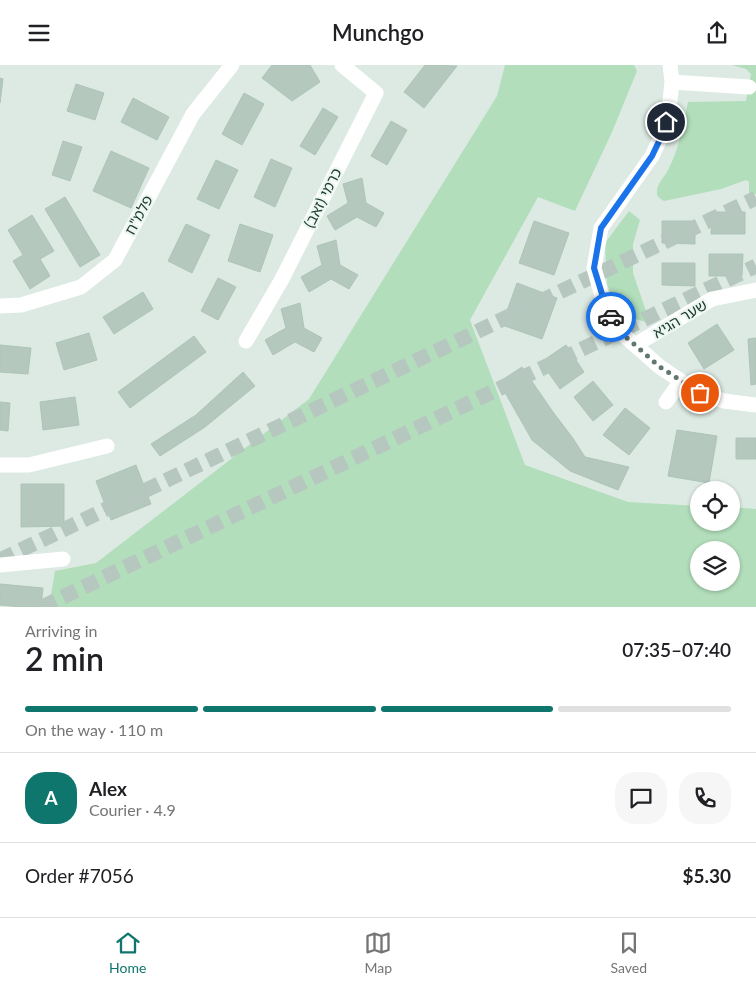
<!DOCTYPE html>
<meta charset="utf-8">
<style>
body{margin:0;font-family:Lato,"Noto Sans Hebrew",sans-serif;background:#f6f6f6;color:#202124;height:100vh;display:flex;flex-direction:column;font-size:19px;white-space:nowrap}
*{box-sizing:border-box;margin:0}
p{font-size:16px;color:#757577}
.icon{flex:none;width:28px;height:28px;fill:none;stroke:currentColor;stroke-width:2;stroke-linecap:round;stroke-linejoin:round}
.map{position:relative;height:542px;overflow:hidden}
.side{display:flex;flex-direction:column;background:#fff;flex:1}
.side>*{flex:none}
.tools{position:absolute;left:690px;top:416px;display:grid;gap:10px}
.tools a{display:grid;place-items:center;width:50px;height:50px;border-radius:50%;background:#fff;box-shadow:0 1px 4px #0004;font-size:25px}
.pin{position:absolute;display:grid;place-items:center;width:42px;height:42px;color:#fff;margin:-21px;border:2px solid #fff;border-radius:50%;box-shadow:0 1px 5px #0007}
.courier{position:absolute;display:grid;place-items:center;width:50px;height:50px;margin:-25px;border:4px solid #1a73e8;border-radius:50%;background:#fff;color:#222;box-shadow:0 1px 6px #0007}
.headline em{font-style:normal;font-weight:600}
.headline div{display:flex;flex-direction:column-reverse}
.headline{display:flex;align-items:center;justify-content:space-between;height:85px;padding:0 25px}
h1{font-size:32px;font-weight:600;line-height:38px}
.bar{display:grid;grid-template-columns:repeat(4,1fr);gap:8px 5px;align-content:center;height:60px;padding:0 25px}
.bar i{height:6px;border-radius:4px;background:#e0e0e0}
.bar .on{background:#0f766e}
.bar p{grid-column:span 4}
.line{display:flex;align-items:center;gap:12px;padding:0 25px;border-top:1px solid #e0e0e0}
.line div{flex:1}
.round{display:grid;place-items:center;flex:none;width:52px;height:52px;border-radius:20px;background:#f6f6f6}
header{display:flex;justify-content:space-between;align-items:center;height:65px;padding:0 25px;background:#fff;font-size:22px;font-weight:600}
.dock{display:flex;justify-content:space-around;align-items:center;height:70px;border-top:1px solid #e0e0e0;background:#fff;font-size:14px;color:#757577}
.dock a{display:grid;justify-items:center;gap:2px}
.dock .on{color:#0f766e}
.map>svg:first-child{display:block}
.green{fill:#b2debb;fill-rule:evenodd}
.building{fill:#b4c8be;stroke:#aec4b9}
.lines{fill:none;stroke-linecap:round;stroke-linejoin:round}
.highway-tunnel{stroke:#b6c7bf;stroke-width:15;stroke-dasharray:15 8;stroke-linecap:butt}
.minor{stroke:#fff;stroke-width:15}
.done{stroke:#60786f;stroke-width:5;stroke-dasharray:0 9}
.route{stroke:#1a73e8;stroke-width:6}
.labels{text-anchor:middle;stroke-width:4.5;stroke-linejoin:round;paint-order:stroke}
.street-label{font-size:15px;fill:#1d3a30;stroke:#edf7f1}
</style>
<header><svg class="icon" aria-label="menu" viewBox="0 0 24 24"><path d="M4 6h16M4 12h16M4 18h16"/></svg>Munchgo<svg class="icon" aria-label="share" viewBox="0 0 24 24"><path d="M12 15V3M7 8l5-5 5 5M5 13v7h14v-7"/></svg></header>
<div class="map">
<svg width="756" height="542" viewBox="0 0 756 542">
<rect width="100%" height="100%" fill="#dceae3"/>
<path class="green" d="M505 0H634L637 6 612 67 575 146 538 132 470 255 525 400 628 437 699 441V458H731V442L756 444V542H49L55 506 96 498 309 334 497 31ZM699 485H731V518H699Z
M732 0H756V129L749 130V117L746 115 721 124 664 136C661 134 657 132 657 128 656 121 663 113 667 107 679 85 683 61 688 37L746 36 751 9 746 4Z
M629 146 640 155 633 179V208L650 258 635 254 623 249 613 236 607 219 605 178Z"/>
<path class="building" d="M272 0H310L320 17 292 36 262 13Z
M425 0 457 1 424 43 404 27Z
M0 13 3 14 0 38Z
M76 19 104 28 95 55 67 46Z
M244 28 264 39 242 80 222 69Z
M133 33 169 52 157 75 121 57Z
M323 43 338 52 315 90 300 81Z
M391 56 407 65 387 100 371 91Z
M63 76 82 82 70 116 52 110Z
M111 86 149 103 131 143 93 126Z
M271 94 292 103 275 142 254 132Z
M216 95 238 105 219 144 197 134Z
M362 113 366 138 384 148 376 162 357 152 335 165 327 151 348 138 343 119Z
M65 132 100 190 80 202 45 144Z
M712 147H745V169H711Z
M32 150 54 186 40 194 50 211 30 224 13 196 23 190 8 165Z
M534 156 569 168 554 210 519 198Z
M662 156H695V179L662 178Z
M186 159 210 170 192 208 168 196Z
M240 159 273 170 260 207 228 196Z
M336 175 340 200 358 210 349 224 331 214 309 227 301 212 322 200 317 181Z
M709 189H743L742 211H709Z
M662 198H695V221L662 220Z
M218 213 236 222 218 255 201 246Z
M517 218 557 233 542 274 502 260Z
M143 227 153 244 114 269 103 252Z
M300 238 304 263 322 273 314 287 295 277 273 290 265 275 286 263 281 244Z
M717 259 734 285 704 304 688 278Z
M89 268 97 295 64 305 56 278Z
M194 271 206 287 130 343 118 327Z
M756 273V319L751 320 748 274Z
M0 280 31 283 28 309 0 307Z
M566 280 584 307 560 324 541 297Z
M522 302 553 347 572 372 585 392 629 402 618 425 570 406 532 375 499 317Z
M243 307 255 321 205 362 160 391 151 379 196 350Z
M593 316 613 340 593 356 574 332Z
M75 332 79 360 43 365 40 337Z
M0 337 10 338 8 366 0 365Z
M625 343 650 363 629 390 603 370Z
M677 365 717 371 709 418 668 411Z
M736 373H756V394H736Z
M136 400 151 439 111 455 96 416Z
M21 419H64V461L21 462Z
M0 519 43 523 41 542H22L0 540Z"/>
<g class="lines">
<path class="highway-tunnel" d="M0 495 756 133
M42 542 756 201"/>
<path class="minor" d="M670 0 672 17 669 45 663 68 652 91 601 163 594 203 605 242 619 266 660 302 699 328 724 336 756 340
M672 17 749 22
M0 241 21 240 81 222 115 195 193 49 232 0
M246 276 282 214 376 28 342 0
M635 280 712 234 756 225
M666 337 681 316
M0 400H29L107 381
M0 500 63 494"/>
</g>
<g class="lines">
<path class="done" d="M611 252 619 266 660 302 700 328"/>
<path class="route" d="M611 252 606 242 594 203 601 163 652 91 663 68 666 57"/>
</g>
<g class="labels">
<g class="street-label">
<text transform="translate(323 133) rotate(-63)" y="5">כרמי (זאב)</text>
<text transform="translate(139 150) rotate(-62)" y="5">פלמ"ח</text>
<text transform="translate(680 254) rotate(-31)" y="5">שער הגיא</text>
</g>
</g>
</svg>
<div class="tools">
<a><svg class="icon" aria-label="locate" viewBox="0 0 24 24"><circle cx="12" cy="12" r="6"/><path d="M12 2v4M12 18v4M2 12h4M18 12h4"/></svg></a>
<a><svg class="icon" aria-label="layers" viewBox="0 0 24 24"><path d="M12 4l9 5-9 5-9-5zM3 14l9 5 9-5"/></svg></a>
</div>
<div class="pin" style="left:700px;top:328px;background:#ea580c"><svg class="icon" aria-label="bag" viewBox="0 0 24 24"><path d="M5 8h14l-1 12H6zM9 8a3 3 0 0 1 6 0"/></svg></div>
<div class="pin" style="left:666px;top:57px;background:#1f2937"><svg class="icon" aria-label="home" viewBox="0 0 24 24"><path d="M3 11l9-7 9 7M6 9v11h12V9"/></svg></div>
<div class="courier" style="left:611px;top:252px"><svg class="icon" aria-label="car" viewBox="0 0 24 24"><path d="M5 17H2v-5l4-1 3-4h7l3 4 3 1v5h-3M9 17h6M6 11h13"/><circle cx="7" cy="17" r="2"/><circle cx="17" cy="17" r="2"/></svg></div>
</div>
<section class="side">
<div class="headline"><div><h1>2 min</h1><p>Arriving in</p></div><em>07:35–07:40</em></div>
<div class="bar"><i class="on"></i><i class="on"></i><i class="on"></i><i></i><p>On the way · 110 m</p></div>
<div class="line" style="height:90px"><b class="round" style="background:#0f766e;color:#fff">A</b><div><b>Alex</b><p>Courier · 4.9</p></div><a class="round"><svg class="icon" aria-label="chat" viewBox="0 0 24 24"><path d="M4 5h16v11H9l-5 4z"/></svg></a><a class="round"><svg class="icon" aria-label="phone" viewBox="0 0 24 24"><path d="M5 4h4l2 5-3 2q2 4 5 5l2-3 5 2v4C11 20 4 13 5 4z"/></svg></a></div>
<div class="line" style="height:65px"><div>Order #7056</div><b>$5.30</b></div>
</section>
<nav class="dock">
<a class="on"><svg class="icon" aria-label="home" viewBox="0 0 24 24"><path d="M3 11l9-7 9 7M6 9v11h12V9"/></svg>Home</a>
<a><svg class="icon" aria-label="map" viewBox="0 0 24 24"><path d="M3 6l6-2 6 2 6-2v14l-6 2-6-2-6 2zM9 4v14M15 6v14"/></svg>Map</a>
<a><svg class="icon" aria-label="saved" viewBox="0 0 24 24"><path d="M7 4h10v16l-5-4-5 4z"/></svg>Saved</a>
</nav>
